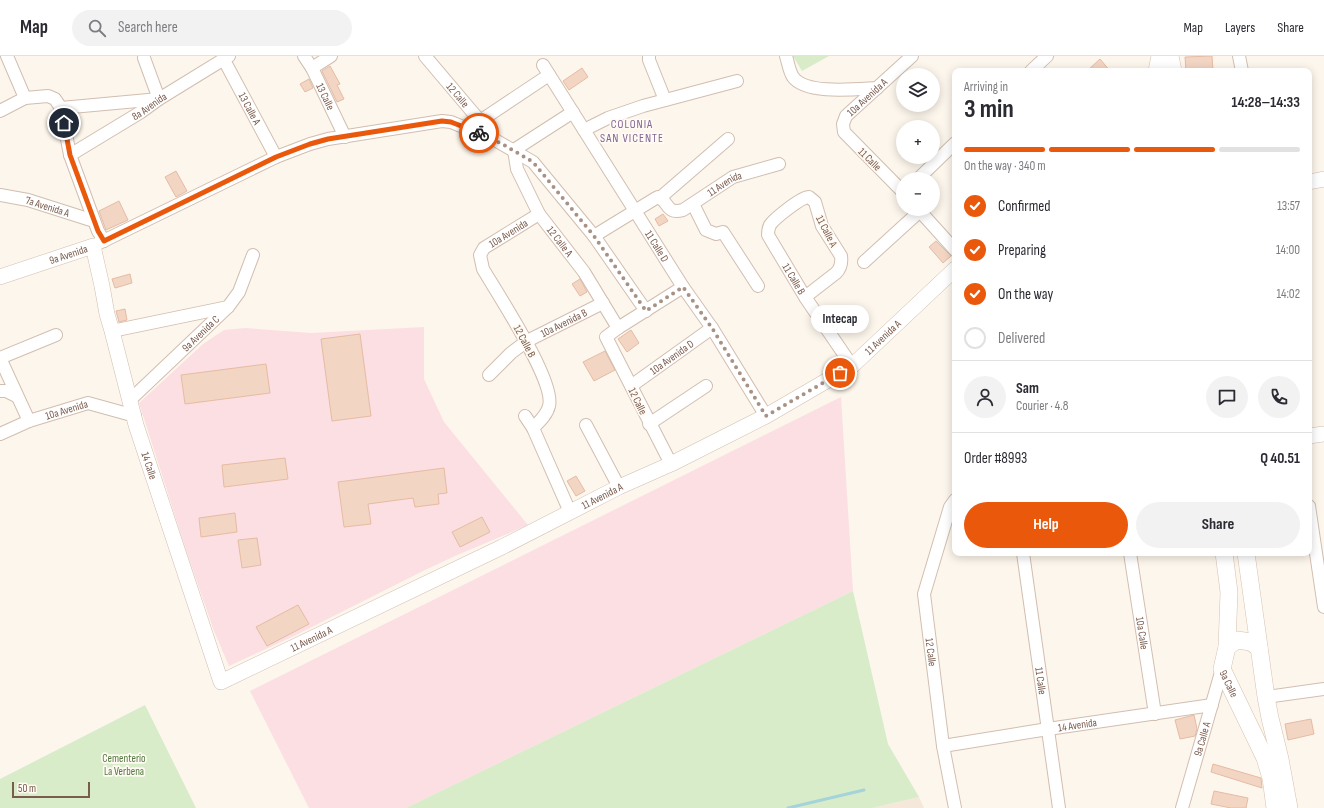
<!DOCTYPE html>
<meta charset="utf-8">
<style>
body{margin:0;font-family:"Sofia Sans Condensed",sans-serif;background:#f2f2f3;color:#2b2b33;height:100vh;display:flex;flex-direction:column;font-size:15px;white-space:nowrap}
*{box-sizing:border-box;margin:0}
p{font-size:13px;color:#7c7c81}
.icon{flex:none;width:22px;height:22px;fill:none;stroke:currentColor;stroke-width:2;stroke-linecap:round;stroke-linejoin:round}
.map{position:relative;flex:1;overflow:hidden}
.side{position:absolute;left:952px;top:12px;width:360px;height:488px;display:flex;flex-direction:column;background:#fff;border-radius:8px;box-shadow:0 2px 10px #0003}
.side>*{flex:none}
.fabs{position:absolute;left:896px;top:12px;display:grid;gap:8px}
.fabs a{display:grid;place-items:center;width:44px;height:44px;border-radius:50%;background:#fff;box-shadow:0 2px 10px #0003;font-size:20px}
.scale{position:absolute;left:12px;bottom:10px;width:78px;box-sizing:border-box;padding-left:4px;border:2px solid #7a5c4d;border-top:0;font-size:11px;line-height:14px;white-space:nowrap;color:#7a5c4d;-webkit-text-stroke:3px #fffaf3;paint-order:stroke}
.pin{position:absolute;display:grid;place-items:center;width:34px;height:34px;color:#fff;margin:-17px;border:2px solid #fff;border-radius:50%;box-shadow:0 1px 4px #0007}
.courier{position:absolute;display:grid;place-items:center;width:40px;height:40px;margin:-20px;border:3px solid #ea580c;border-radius:50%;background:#fff;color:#222;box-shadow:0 1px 5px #0007}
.bubble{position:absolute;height:28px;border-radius:14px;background:#fff;box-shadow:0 2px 10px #0003;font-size:13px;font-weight:700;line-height:28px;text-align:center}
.head em{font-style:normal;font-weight:700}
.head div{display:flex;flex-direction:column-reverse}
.head{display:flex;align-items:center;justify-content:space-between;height:68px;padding:0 12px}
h1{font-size:26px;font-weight:700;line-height:30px}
.bar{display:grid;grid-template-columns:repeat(4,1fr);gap:6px 4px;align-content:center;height:48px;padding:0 12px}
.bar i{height:5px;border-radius:3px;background:#e1e1e2}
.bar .selected{background:#ea580c}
.bar p{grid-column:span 4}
.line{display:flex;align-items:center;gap:10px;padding:0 12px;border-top:1px solid #e1e1e2}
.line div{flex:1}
.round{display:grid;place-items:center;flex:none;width:42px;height:42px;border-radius:21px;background:#f2f2f3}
ol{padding:0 12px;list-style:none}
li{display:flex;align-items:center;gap:12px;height:44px}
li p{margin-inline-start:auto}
li .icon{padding:4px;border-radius:50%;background:#ea580c;color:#fff;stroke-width:4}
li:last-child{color:#7c7c81}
li i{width:22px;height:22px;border:2px solid #e1e1e2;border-radius:50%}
.cta{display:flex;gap:8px;margin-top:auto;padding:8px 12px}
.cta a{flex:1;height:46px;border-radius:24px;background:#ea580c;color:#fff;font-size:16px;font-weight:700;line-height:46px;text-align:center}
.cta a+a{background:#f2f2f3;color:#2b2b33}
header{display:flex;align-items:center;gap:24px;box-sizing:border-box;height:56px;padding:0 20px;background:#fff;border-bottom:1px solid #e1e1e2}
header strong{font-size:19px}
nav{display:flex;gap:22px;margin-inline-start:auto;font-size:14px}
.search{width:280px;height:36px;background:#f2f2f3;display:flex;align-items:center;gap:10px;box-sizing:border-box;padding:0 14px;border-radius:22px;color:#7c7c81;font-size:15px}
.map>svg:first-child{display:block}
.residential{fill:#f5e8da}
.medical{fill:#fbdfe3}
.green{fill:#d8ecc9}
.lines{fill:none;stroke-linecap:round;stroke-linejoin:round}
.stream{stroke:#a5d3da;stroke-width:3}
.building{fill:#f3d5c3;stroke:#e6bba3}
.minor-casing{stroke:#d1beb0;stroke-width:14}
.tertiary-casing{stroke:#d1beb0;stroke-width:16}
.secondary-casing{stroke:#d6c0b0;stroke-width:18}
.minor{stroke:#fff;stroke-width:12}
.tertiary{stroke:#fff;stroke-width:15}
.secondary{stroke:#fff;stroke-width:17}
.done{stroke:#a89285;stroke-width:4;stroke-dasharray:0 7.2}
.route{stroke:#ea580c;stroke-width:5}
.labels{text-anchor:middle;stroke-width:3.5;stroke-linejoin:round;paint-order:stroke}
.street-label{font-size:11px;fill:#7a5c4d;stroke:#fffaf3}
.park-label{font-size:11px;fill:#537a41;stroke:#fffaf3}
.neighbourhood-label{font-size:12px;letter-spacing:1px;fill:#846695;stroke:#fffaf3}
</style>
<header>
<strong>Map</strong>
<div class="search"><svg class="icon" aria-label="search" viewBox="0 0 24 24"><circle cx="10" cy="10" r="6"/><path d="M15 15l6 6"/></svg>Search here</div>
<nav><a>Map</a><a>Layers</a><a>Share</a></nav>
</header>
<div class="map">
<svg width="1324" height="752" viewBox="0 0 1324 752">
<rect width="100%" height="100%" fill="#fdf6ec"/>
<path class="residential" d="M919 741 924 752H872Z"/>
<path class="medical" d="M424 271V323L444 366 528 469 455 500 425 514 294 580 229 610 214 575 186 494 139 347 203 288 224 274 245 272 311 277Z
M841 341 853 535 406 752H309L250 635Z"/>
<path class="green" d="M793 0H829L802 15Z
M853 535 888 688 919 741 872 752H406Z
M145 649 196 752H0V723Z"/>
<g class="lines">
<path class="stream" d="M788 752 864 734"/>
</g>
<path class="building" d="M1212 0 1213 15H1186L1185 1Z
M1100 3 1110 15H1087Z
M330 10 340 28 337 29 344 43 337 46 322 15Z
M582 12 588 21 569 34 563 25Z
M309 23 313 32 305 36 300 28Z
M176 115 187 135 176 141 165 121Z
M119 145 128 164 106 174 99 155Z
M663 158 668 165 659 170 655 163Z
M936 185 951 200 943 207 929 191Z
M130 218 132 227 115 232 112 223Z
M580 223 587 236 580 240 572 228Z
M125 253 127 264 119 266 116 255Z
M631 274 639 287 627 296 618 283Z
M360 278 371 360 332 365 321 283Z
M605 295 615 314 594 325 583 306Z
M266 308 270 337 185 348 181 319Z
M285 402 288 423 224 431 222 409Z
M444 412 447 437 438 438 439 448 415 451 413 442 368 448 371 468 344 471 338 426Z
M576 420 585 435 576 440 567 425Z
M235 457 237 476 201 481 199 462Z
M482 461 490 476 460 491 452 476Z
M257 482 261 509 242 512 238 484Z
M298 549 309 568 267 590 256 571Z
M1194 659 1197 673 1195 680 1180 683 1175 664Z
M1311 663 1314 678 1288 684 1285 668Z
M1213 708 1261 722 1262 732 1211 716Z
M1214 735 1248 742 1246 752H1231L1211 748Z"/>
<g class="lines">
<g class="minor-casing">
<g id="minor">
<path d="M7 0 25 42"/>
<path id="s1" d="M304 0 312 12 345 81"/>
<path id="s2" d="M425 0 480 65 495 84 533 106 594 180 646 255"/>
<path d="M649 0V4L665 44"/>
<path d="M786 0C788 6 789 15 793 21 806 39 857 33 877 32"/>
<path d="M1239 0 1242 15"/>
<path id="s3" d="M224 4 276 101"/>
<path id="s4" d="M543 9 683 231 712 272 766 360"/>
<path d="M312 12 331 0"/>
<path d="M1031 15 1047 0"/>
<path d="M61 52 159 43 144 2"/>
<path d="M0 55 25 42 48 40 55 43 61 52 70 99 98 175 104 185"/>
<path id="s5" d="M573 56 514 94 517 113 539 158 584 216 618 272"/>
<path d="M480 65 549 19"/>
<path d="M584 74 608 62 643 50 737 25"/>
<path id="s6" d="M70 99 141 56 159 43 229 0"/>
<path d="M918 123 955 87"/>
<path id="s7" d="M903 136 844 76 843 68 846 60 912 0"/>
<path id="s8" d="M0 139 28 144 94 165"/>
<path d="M661 141 728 83"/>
<path d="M693 148 706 174 716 178 723 176 758 230"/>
<path d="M918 153 955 194"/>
<path id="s9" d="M594 180 656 142 658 141C669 145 666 159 683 154L733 121 779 108"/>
<path d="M93 190 276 101 310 88 328 83 442 65 451 66 495 84"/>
<path d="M864 206 920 155"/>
<path id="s10" d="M805 241 836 217C841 212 842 207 841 200L822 170 815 146 809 141C801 141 774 163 770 169 768 173 768 175 768 179L805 241 852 310"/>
<path d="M112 275 228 251"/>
<path d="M0 302 29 365"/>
<path d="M0 302 56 279"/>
<path id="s11" d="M489 319 511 297 527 285 603 247"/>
<path id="s12" d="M631 330 712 272"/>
<path d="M0 335H6L16 340"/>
<path id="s13" d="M130 344 228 251 239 236 253 199"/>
<path d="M525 360 533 372 570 456"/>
<path d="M649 368 706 330"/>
<path d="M586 369 619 431"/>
<path id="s14" d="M533 372C539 366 547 359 549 350 556 326 497 237 483 213L480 199 484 192 539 158"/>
<path id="s15" d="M0 378 29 365 88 347 135 360"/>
<path d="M671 408 606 281 618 272 683 231"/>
<path id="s16" d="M955 444 950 451 924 538 943 690 955 752"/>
<path d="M1309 450 1324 551"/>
<path id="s17" d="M1023 497 1059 752"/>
<path id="s18" d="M1130 497 1155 658"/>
<path d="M1266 641 1324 633"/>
<path id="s19" d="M943 690 1048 673 1212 649"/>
<path id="s20" d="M1182 752 1222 613"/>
</g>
</g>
<g class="tertiary-casing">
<g id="tertiary">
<path d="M1309 126 1324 123"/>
<path id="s21" d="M0 221 93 190 102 230 107 258 112 275 136 369 221 626 502 491 619 431 671 408 766 360 852 310 955 213"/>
<path d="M1309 380 1324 378"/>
</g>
</g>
<g class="secondary-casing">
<g id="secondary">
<path d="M1170 0 1173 15"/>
<path d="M1157 15 1160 0"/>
<path id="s22" d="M1224 497 1229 536 1227 591 1222 613 1265 702 1271 722 1275 752"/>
<path d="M1246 497 1266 641 1270 662 1280 703 1289 752"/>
<path d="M1227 591 1237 584 1251 586 1259 592"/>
</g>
</g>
<use href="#minor" class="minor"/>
<use href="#tertiary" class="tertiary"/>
<use href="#secondary" class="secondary"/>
</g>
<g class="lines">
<path class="done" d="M479 77 504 89 533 106 594 180 646 255 683 231 712 272 766 360 840 317"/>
<path class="route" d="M64 67 70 99 98 175 104 185 276 101 310 88 328 83 442 65 451 66 479 77"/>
</g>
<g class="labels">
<g class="street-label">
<text dy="4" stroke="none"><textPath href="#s2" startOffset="51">12 Calle</textPath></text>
<text dy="4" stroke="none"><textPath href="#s1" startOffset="46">13 Calle</textPath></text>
<text dy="4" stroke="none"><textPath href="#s7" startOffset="129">10a Avenida A</textPath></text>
<text dy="4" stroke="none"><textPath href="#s6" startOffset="93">8a Avenida</textPath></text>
<text dy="4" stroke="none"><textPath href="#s3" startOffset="55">13 Calle A</textPath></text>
<text transform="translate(870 103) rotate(45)" y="4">11 Calle</text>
<text dy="4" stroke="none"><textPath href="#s9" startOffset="155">11 Avenida</textPath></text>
<text dy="4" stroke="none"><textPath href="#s8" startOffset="49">7a Avenida A</textPath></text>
<text transform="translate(827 175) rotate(63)" y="4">11 Calle A</text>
<text dy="4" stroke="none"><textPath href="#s14" startOffset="232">10a Avenida</textPath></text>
<text dy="4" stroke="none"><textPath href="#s5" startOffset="174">12 Calle A</textPath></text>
<text dy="4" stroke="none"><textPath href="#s4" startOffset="214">11 Calle D</textPath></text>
<text dy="4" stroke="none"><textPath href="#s21" startOffset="72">9a Avenida</textPath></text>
<text dy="4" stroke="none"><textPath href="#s10" startOffset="236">11 Calle B</textPath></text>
<text dy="4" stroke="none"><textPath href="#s11" startOffset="92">10a Avenida B</textPath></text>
<text dy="4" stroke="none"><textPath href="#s13" startOffset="97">9a Avenida C</textPath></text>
<text dy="4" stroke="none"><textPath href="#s21" startOffset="1301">11 Avenida A</textPath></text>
<text transform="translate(525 285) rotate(62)" y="4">12 Calle B</text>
<text dy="4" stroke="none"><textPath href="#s12" startOffset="50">10a Avenida D</textPath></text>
<text transform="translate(638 345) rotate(64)" y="4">12 Calle</text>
<text dy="4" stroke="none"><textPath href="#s15" startOffset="71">10a Avenida</textPath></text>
<text dy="4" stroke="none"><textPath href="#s21" startOffset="325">14 Calle</textPath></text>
<text dy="4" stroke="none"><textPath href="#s21" startOffset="977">11 Avenida A</textPath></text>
<text dy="4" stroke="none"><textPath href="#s18" startOffset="81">10a Calle</textPath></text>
<text dy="4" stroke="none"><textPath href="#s21" startOffset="653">11 Avenida A</textPath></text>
<text dy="4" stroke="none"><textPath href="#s16" startOffset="158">12 Calle</textPath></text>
<text dy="4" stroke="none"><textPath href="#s17" startOffset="129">11 Calle</textPath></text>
<text dy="4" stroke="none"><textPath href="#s22" startOffset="133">9a Calle</textPath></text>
<text dy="4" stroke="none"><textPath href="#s19" startOffset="136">14 Avenida</textPath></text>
<text dy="4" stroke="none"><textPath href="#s20" startOffset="72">9a Calle A</textPath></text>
</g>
<g class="park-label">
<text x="124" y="706">Cementerio<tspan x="124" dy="13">La Verbena</tspan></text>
</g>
<g class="neighbourhood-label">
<text x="632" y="72">COLONIA<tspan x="632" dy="14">SAN VICENTE</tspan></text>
</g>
</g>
</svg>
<div class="fabs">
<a><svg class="icon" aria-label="layers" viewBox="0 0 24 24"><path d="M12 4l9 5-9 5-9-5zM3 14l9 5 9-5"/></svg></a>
<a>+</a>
<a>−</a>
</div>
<div class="scale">50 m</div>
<div class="pin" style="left:840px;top:317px;background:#ea580c"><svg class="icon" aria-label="bag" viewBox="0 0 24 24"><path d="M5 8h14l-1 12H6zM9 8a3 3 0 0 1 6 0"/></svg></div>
<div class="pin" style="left:64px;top:67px;background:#1f2937"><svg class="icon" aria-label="home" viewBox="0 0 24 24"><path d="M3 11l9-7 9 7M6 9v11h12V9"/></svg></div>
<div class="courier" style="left:479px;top:77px"><svg class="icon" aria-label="bike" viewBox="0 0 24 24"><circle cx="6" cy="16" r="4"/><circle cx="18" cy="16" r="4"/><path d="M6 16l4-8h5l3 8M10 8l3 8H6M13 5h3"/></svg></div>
<div class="bubble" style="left:811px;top:249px;width:58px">Intecap</div>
<section class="side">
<div class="head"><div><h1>3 min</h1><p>Arriving in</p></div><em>14:28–14:33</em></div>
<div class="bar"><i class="selected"></i><i class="selected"></i><i class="selected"></i><i></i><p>On the way · 340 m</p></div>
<ol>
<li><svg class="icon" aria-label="check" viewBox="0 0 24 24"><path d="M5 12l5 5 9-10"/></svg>Confirmed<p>13:57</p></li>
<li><svg class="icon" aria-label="check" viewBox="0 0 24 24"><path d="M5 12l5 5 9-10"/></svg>Preparing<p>14:00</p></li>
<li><svg class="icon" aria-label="check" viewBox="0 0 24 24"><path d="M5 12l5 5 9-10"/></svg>On the way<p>14:02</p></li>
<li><i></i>Delivered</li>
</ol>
<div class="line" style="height:72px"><a class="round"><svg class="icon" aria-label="person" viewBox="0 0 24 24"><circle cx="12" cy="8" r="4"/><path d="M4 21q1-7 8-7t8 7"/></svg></a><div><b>Sam</b><p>Courier · 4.8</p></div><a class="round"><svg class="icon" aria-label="chat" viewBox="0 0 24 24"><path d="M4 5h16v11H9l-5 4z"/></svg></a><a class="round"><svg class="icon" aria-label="phone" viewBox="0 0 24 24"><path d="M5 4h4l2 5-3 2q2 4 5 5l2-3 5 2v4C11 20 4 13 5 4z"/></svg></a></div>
<div class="line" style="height:52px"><div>Order #8993</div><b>Q 40.51</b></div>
<div class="cta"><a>Help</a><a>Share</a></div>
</section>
</div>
